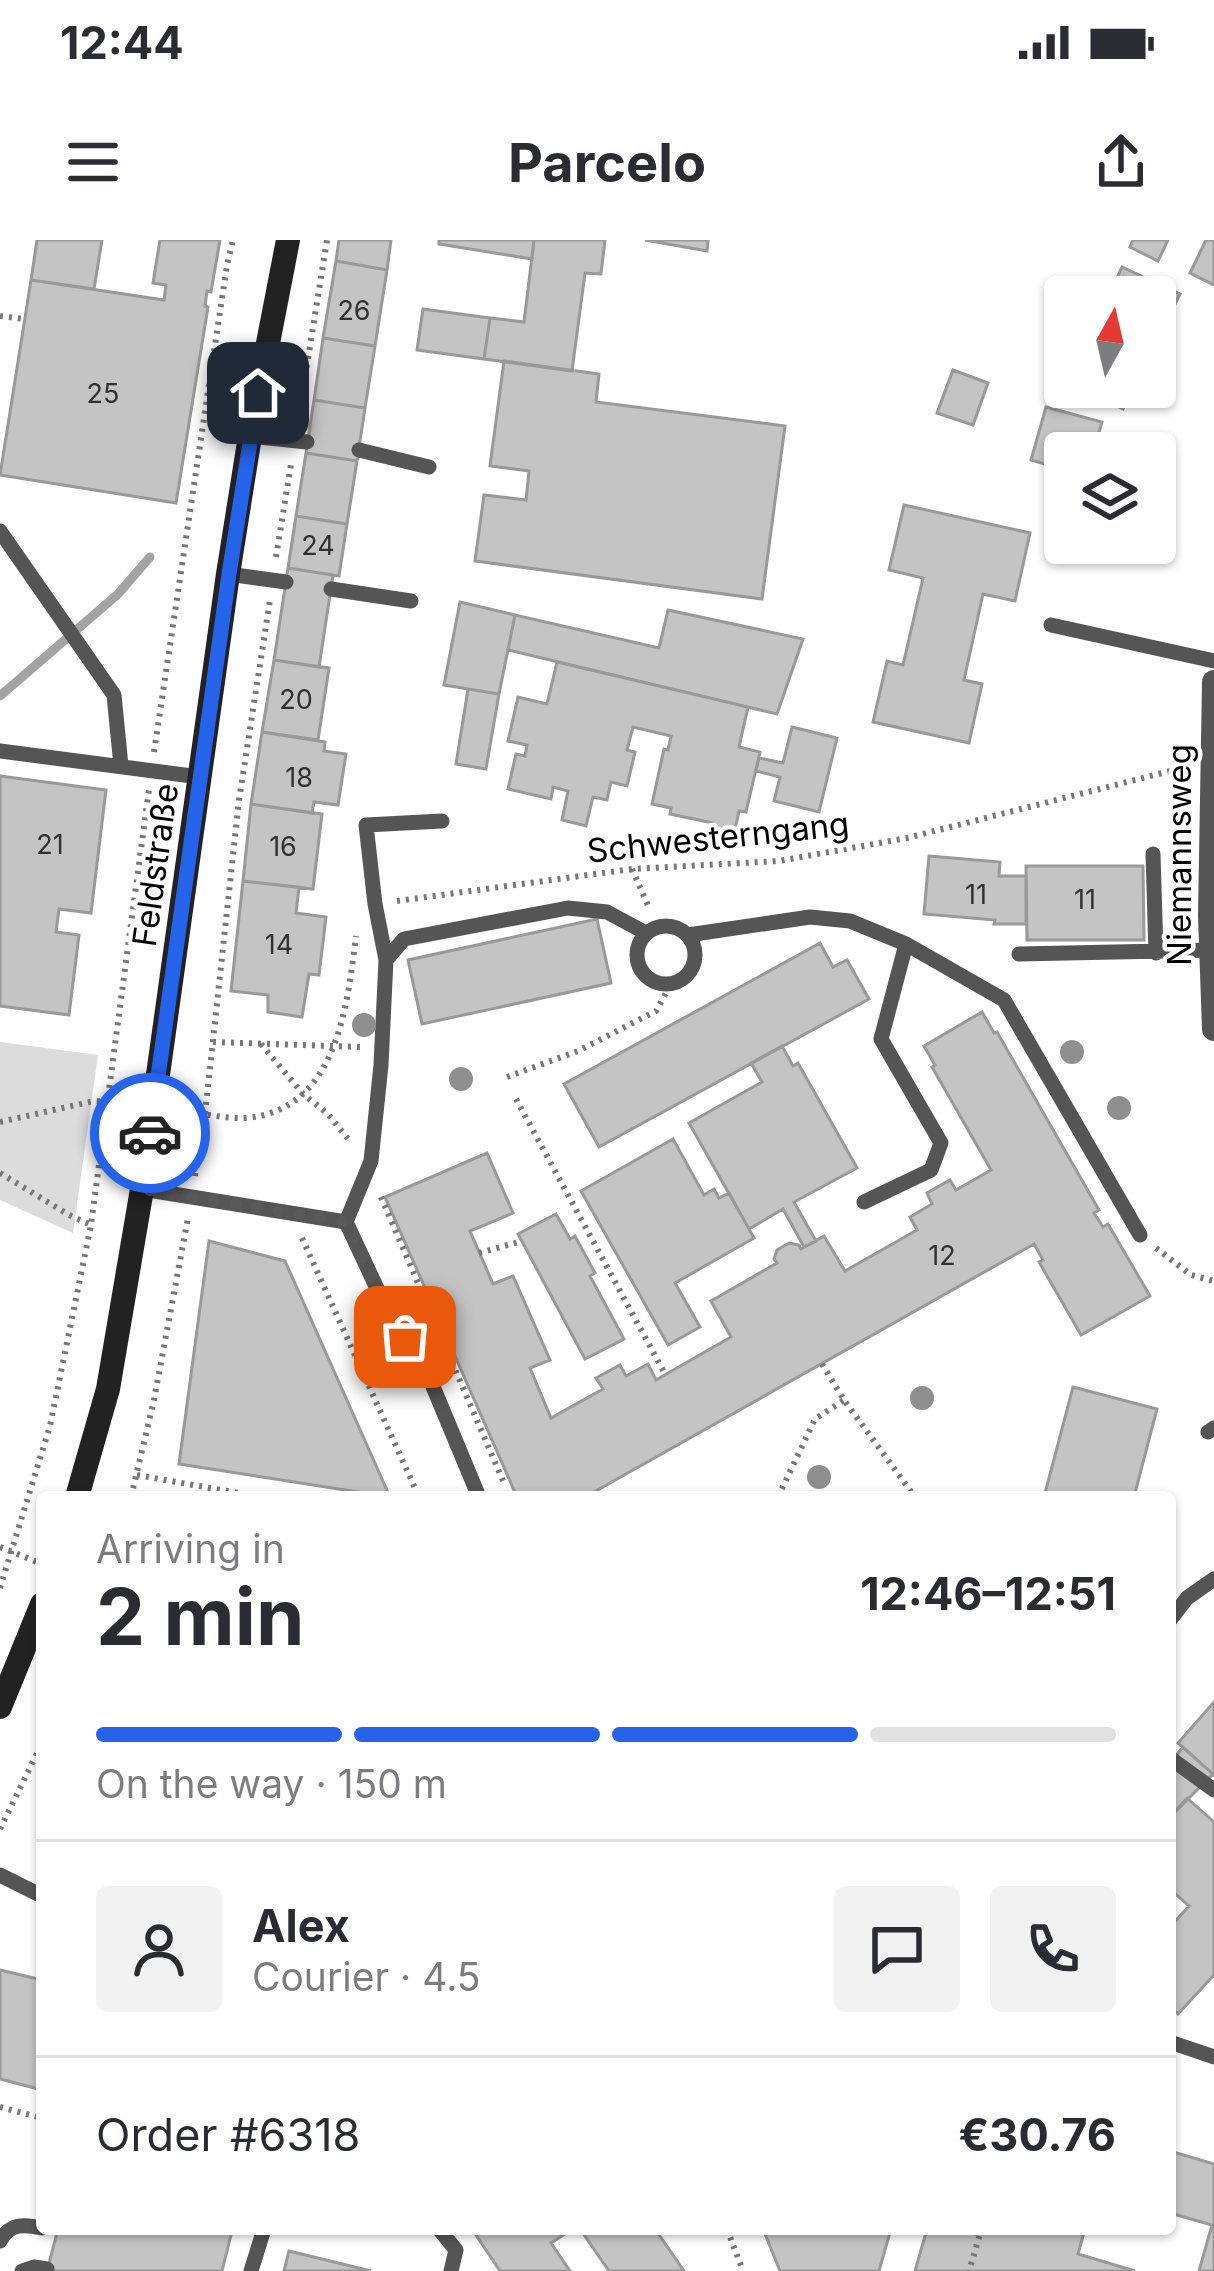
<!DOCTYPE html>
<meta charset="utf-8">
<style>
body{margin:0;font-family:Inter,sans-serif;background:#f2f2f3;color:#2b2b33;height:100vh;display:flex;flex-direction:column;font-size:45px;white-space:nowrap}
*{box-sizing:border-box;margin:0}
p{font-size:39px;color:#7c7c81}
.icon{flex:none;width:66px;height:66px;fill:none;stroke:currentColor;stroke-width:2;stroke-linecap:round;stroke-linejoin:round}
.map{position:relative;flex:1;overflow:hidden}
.sheet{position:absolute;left:36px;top:1251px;width:1140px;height:744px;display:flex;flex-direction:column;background:#fff;border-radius:12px;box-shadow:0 3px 9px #0004}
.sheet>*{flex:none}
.needle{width:78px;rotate:8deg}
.fabs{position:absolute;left:1044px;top:36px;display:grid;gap:24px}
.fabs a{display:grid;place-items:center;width:132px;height:132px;border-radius:12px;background:#fff;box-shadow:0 3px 9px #0004;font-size:60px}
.pin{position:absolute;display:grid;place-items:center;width:102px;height:102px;color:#fff;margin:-51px;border-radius:24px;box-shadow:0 6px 18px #0006}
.courier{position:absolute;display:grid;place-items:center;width:120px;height:120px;margin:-60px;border:9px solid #2563eb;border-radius:50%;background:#fff;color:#222;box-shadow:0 3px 15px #0007}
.headline em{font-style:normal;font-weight:700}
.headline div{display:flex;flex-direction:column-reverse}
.headline{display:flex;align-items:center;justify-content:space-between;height:204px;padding:0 60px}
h1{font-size:78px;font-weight:700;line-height:90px}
.bar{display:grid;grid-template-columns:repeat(4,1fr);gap:18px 12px;align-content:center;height:144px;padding:0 60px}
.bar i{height:15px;border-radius:9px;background:#e1e1e2}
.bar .selected{background:#2563eb}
.bar p{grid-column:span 4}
.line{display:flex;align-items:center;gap:30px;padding:0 60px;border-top:3px solid #e1e1e2}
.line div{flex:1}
.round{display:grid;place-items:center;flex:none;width:126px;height:126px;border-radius:12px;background:#f2f2f3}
.status{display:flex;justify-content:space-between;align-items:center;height:84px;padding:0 60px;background:#fff;direction:ltr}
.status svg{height:33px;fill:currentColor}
header{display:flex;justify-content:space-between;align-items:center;height:156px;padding:0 60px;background:#fff;font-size:54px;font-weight:700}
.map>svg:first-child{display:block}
.green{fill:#dcdcdc}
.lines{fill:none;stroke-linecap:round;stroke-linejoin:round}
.stream{stroke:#a3a3a3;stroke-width:9}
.building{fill:#c4c4c4;stroke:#999;stroke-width:3}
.path{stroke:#777;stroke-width:6;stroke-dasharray:3 6;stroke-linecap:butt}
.lane{stroke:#555;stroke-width:15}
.street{stroke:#555;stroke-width:24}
.secondary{stroke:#222;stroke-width:24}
.tree{fill:#8f8f8f}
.done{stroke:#595959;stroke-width:12;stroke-dasharray:0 21.6}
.route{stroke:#2563eb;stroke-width:15}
.labels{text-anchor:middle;stroke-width:9;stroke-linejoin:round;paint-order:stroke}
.number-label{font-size:27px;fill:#313131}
.street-label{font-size:33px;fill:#000;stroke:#fff}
</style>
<div class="status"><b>12:44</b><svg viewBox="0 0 49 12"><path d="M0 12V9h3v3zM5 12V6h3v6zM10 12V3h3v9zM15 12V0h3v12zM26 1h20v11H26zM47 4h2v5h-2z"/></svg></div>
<header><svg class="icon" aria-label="menu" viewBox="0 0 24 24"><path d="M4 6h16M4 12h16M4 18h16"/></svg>Parcelo<svg class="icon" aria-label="share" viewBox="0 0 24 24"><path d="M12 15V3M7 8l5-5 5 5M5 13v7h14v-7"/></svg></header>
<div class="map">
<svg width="1214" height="2031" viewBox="0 0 1214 2031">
<rect width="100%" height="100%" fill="#fff"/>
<path class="green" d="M0 802 98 815 73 993 0 960Z"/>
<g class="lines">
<path class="stream" d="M0 456 118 354 150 317"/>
</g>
<path class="building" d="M37 0H102L94 49 31 40Z
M160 0H220L211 52 207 51 205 66 208 67 176 263 0 235 31 40 164 60 166 45 153 43Z
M339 0H391L387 30 336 21Z
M439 0H534L532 19 439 4Z
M534 0H605L601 34 585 33 572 131 484 119 490 78 524 82Z
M645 0H708L707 11Z
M1133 0H1168L1158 21 1130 7Z
M1206 0H1214V45L1190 33Z
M336 21 387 30 375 106 323 98Z
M1122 27 1180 54 1160 95 1155 92V57H1108Z
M423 69 490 78 484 119 417 110Z
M323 98 375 106 365 168 314 160Z
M504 121 599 134 596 162 785 186 762 359 475 321 484 255 526 260 529 231 490 226Z
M953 130 988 143 973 185 937 173Z
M1078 147H1134L1123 169Z
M314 160 365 168 357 221 306 213Z
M1046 167 1102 182 1093 213H1065V230L1031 220Z
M306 213 357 221 347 284 296 276Z
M904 265 1030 293 1015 361 983 354 964 440 982 444 969 503 873 482 887 421 903 425 923 338 889 330Z
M296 276 347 284 339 336 288 328Z
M288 328 333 335 319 427 274 420Z
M460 362 515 375 499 454 444 445Z
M668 370 803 399 777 474 508 410 515 375 659 408Z
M274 420 329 428 318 500 262 492Z
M557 422 748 467 739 507 760 512 746 572 739 571 734 595 712 589 713 583 670 574 671 568 652 564 664 509 668 510 671 496 633 487 627 510 635 512 627 546 611 542 607 560 593 557 586 586 562 580 568 551 553 547 551 559 508 549 516 514 525 516 527 505 508 501 518 457 547 464Z
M468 449 499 454 486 529 456 524Z
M792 487 837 498 819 572 774 561 780 537 756 531 759 518 783 523Z
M262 492 325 502 324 511 346 514 338 565 314 562 312 573 251 564Z
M0 536 106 550 91 673 59 669 56 692 79 695 69 775 0 766Z
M251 564 322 574 313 649 243 641Z
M929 616 1000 622 999 636H1026V684H994L995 680 924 674Z
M1026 626H1143L1144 700H1027Z
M243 641 299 647 296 673 326 677 319 735 309 734 302 777 268 772V755L231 751Z
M597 679 611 743 422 784 408 720Z
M820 703 833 727 847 720 869 759 599 907 564 844Z
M982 772 994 793 997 792 1099 970 1094 973 1103 987 1108 984 1150 1056 1081 1095 1039 1022 1043 1020 1034 1004 594 1252 584 1257H517L385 957 487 913 513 973 470 991 493 1044 513 1036 550 1120 530 1128 551 1178 603 1149 596 1138 620 1125 626 1136 648 1124 656 1140 731 1097 711 1061 777 1023 774 1019 777 1010 789 1003 799 1005 801 1009 824 996 845 1031 917 990 910 977 932 964 927 953 950 940 956 950 991 930 932 827 935 825 924 806Z
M782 806 793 826 798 823 857 928 794 962 816 1001 804 1007 783 969 749 989 689 883 762 842 751 823Z
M673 899 704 955 714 949 719 958 729 953 754 998 675 1043 700 1087 668 1105 581 951Z
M556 974 570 999 575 996 595 1033 590 1036 624 1099 585 1119 518 994Z
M209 1001 285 1021 390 1257 179 1224Z
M1073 1147 1157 1169 1134 1257H1044Z
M1214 1462V1535L1178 1503Z
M1183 1507 1213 1534 1170 1577V1523Z
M1187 1558 1214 1582V1735L1178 1774 1170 1767V1687L1189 1666 1170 1649V1577Z
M0 1730 42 1740V1850L0 1839Z
M1170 1911 1214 1924V2031H1199L1212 1985 1170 1973Z
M58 1989H223L232 1991 222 2031H47Z
M472 1989H573L551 2003 570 2031H500Z
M580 1989H655L684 2031H609Z
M763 1989H891L879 2031H780Z
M927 1989H1085L1078 2014 1135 2031H915Z
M289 2011 371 2031H284Z"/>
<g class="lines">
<path class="path" d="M0 76 24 79
M298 181 327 0
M276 317 291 224
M154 512 227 25 233 0
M632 629 650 670
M397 661 632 629 779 621 907 598 1186 527
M213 802 360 807
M261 804 303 854 328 874 348 899
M507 837 578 811 656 771 671 744
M516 859 665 1134
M181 871C201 873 225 879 246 878 337 870 347 767 356 696
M0 882 94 861 126 863
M0 933 69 975 91 985
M195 936 205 874 239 560 270 360
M381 957 503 1241
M302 998 419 1257
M1156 1008 1191 1035 1214 1041
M479 1013 522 1001
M822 1124 844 1160 915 1257
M137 1235 261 1257
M131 1257 154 1160 188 978
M778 1257 815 1179 844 1160
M0 1307 42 1324
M0 1348 50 1186 91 985 149 549
M0 1589 42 1503
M0 1867 42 1878
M727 1989 743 2031
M965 1989 980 1994 969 2031"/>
<path class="lane" d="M250 196 307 202
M359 210 429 227
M0 291 114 455 121 526
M228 334 286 342
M331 349 411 361
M1051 385 1214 421
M0 511 200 537
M1153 614 1156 713
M637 715a29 29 0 1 1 58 0a29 29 0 1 1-58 0Z
M688 695 810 677 850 681 906 704 1004 760 1140 995
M1019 714 1212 710
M386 720 375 664 366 585 442 581
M142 949 346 982
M864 962 931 930 941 903 881 799 906 704
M1208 1192 1214 1188
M479 1257 429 1137 381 1057 346 982 371 921 381 825 386 720 404 699 568 668 607 672 646 693
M1170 1380 1187 1358 1214 1339
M1170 1518 1214 1550
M0 1635 42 1656
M1170 1802 1214 1817
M439 1989 456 2010 451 2031
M0 2001C10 1983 24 1984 42 1988
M22 2031 34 2027 47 2029
M251 2031 264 1989"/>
<path class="street" d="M1214 442 1210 676 1214 789"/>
<path class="secondary" d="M77 1257 108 1149 142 949 228 334 250 196 288 0
M0 1467 42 1364"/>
</g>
<g class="tree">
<circle cx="364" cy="785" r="12"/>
<circle cx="1072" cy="812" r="12"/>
<circle cx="461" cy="839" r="12"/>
<circle cx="1119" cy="868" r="12"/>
<circle cx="922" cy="1158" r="12"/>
<circle cx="819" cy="1237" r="12"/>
</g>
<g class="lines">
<path class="done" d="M150 893 142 949 346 982 381 1057 405 1097"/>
<path class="route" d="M150 893 229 334 258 153"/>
</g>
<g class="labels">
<g class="number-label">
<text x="354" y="80">26</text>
<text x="103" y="163">25</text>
<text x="318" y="315">24</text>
<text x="296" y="469">20</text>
<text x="299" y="547">18</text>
<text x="50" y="614">21</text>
<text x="283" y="616">16</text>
<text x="976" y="664">11</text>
<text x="1085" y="669">11</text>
<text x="279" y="714">14</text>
<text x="942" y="1025">12</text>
</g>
<g class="street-label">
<text transform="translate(718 597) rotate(-6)" y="12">Schwesterngang</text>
<text transform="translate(1179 615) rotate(-90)" y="12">Niemannsweg</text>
<text transform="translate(155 625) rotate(-82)" y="12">Feldstraße</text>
</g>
</g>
</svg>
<div class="fabs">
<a><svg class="needle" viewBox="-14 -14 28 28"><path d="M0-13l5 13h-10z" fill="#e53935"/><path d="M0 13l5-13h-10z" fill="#7c7c81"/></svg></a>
<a><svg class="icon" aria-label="layers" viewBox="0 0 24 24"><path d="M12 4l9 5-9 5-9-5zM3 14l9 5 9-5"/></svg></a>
</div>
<div class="pin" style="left:405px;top:1097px;background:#ea580c"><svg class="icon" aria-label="bag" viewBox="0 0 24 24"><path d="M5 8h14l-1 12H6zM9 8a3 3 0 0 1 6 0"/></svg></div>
<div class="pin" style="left:258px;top:153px;background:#1f2937"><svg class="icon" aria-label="home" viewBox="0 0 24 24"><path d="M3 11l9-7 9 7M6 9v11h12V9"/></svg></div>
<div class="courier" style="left:150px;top:893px"><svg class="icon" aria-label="car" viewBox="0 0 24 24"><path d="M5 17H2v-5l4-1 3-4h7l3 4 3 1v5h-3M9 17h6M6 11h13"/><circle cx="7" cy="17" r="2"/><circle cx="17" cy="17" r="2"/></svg></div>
<section class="sheet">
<div class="headline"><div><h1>2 min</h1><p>Arriving in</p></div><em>12:46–12:51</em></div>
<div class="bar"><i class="selected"></i><i class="selected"></i><i class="selected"></i><i></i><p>On the way · 150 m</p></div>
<div class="line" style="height:216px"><a class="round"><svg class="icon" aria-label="person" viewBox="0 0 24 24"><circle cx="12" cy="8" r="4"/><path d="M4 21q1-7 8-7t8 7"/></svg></a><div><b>Alex</b><p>Courier · 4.5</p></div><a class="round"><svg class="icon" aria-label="chat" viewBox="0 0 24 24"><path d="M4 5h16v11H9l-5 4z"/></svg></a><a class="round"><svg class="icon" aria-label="phone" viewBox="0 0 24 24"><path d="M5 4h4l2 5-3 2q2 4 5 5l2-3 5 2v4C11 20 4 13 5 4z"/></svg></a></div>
<div class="line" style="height:156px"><div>Order #6318</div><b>€30.76</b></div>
</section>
</div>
